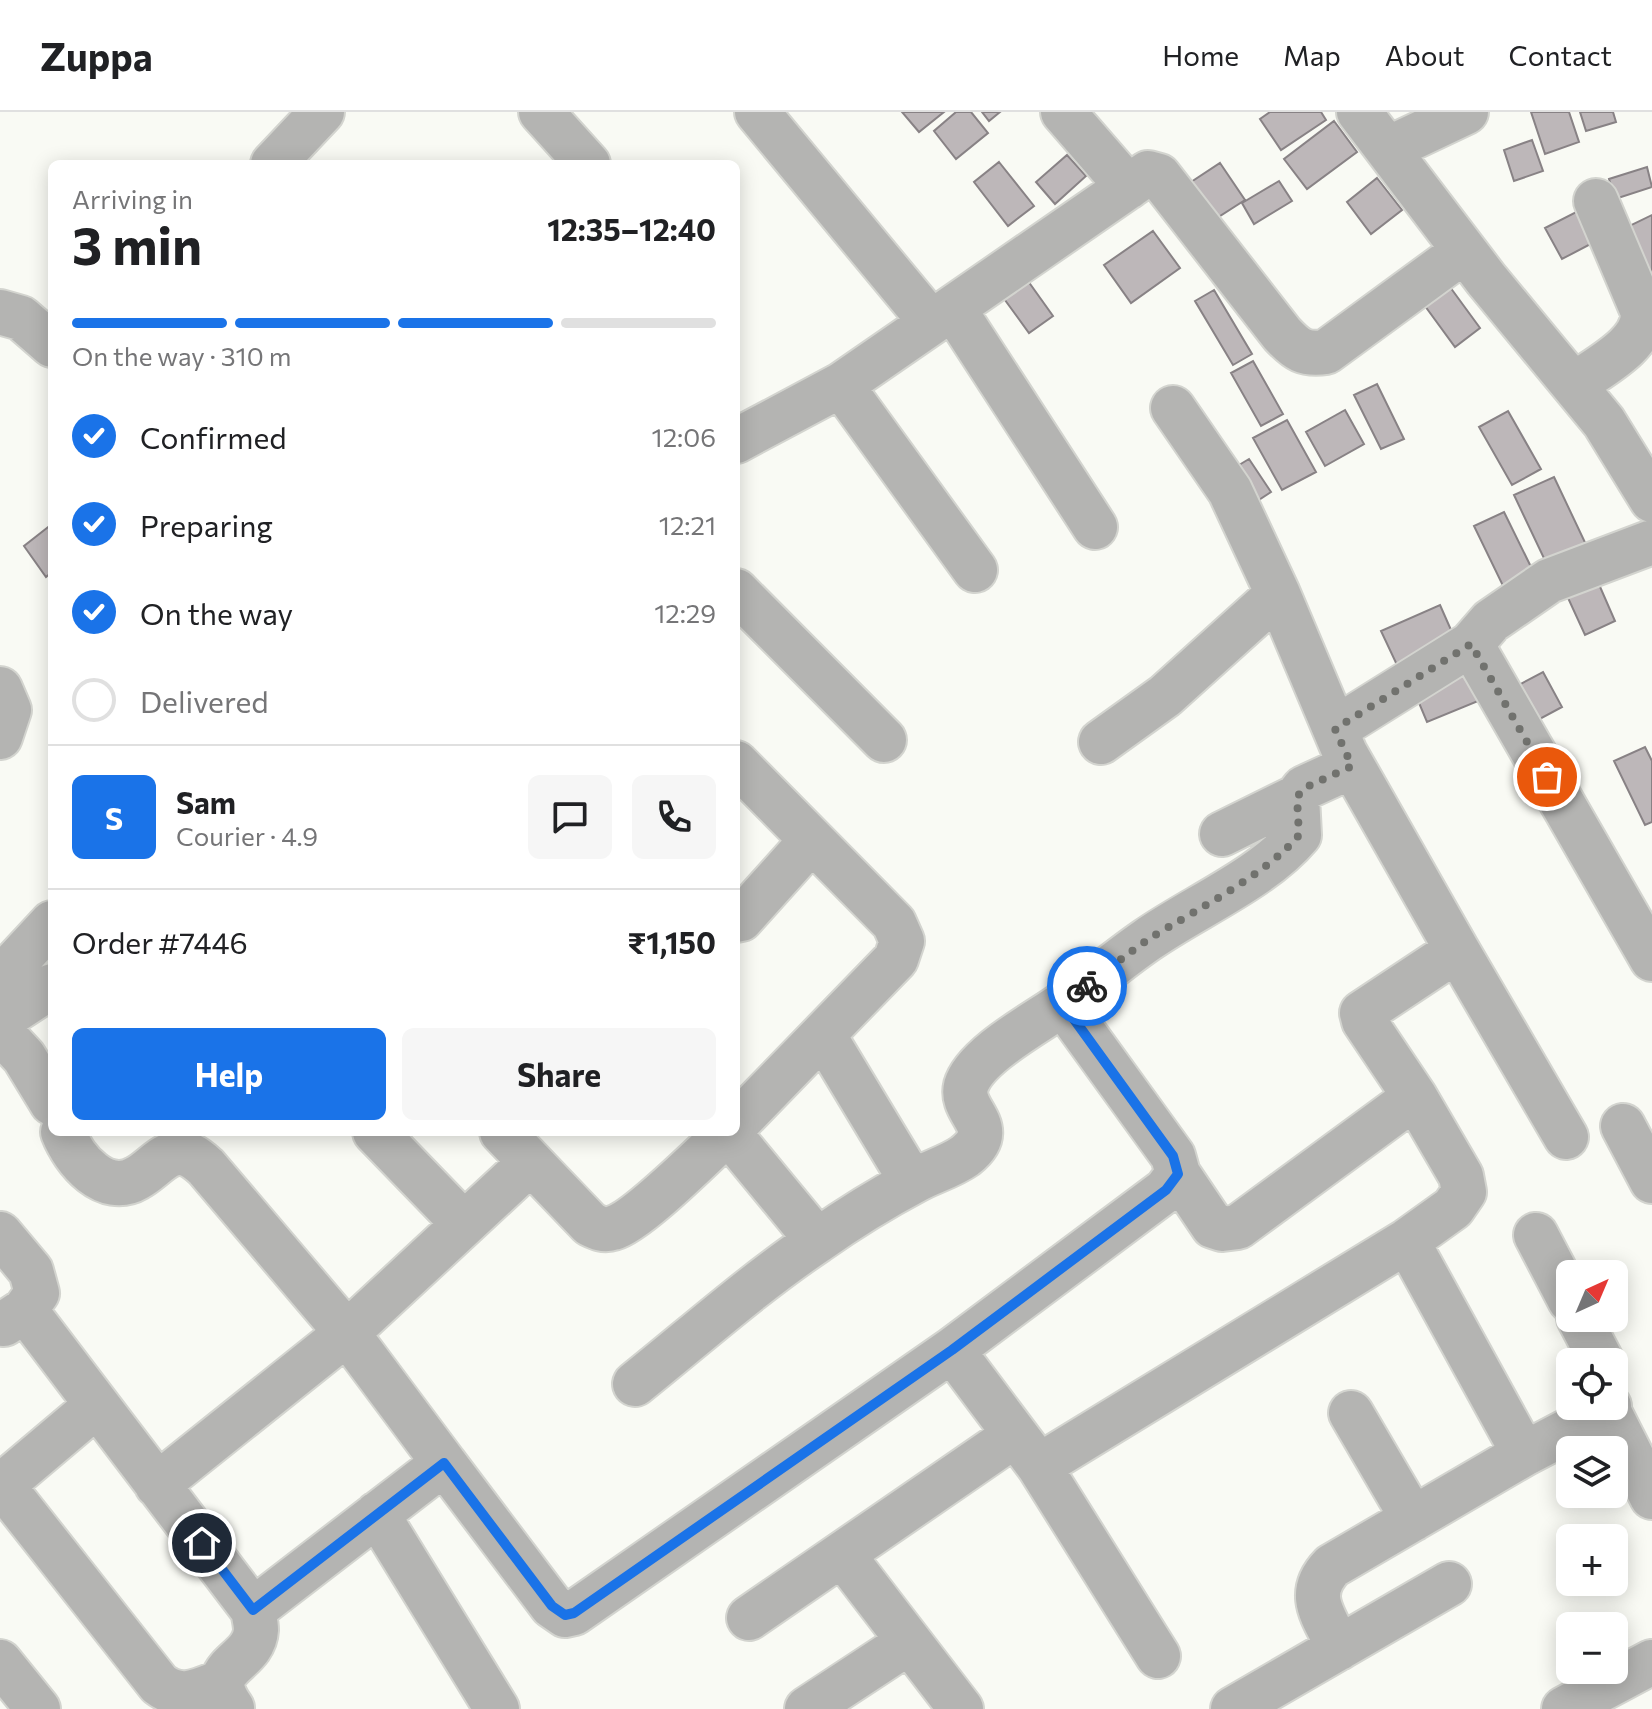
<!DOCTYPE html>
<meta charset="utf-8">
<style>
body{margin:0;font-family:Commissioner,sans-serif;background:#f6f6f6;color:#202124;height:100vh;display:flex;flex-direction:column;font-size:30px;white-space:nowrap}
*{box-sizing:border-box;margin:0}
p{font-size:26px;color:#757577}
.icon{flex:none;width:44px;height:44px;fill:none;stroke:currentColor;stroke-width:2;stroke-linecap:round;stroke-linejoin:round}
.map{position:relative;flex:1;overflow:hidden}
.drawer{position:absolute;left:48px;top:48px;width:692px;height:976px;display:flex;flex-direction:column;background:#fff;border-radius:12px;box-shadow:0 4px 20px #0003}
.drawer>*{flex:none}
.needle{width:52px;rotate:44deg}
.buttons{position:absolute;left:1556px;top:1148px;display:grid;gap:16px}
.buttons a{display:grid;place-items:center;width:72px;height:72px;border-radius:12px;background:#fff;box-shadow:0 4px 20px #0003;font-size:40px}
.pin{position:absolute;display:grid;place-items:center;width:68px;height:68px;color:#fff;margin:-34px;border:4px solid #fff;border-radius:50%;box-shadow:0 2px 8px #0007}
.courier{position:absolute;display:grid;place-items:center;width:80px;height:80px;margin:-40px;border:6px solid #1a73e8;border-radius:50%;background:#fff;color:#222;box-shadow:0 2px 10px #0007}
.overview em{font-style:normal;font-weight:700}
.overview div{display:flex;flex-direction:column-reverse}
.overview{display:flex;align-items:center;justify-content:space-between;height:136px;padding:0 24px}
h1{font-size:52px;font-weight:700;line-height:60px}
.bar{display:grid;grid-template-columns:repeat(4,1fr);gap:12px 8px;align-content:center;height:96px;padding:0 24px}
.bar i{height:10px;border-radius:6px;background:#e0e0e0}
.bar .selected{background:#1a73e8}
.bar p{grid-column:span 4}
.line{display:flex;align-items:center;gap:20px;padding:0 24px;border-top:2px solid #e0e0e0}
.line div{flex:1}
.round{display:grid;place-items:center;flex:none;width:84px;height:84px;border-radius:12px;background:#f6f6f6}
ol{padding:0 24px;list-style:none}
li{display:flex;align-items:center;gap:24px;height:88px}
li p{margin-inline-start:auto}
li .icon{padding:8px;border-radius:50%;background:#1a73e8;color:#fff;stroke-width:4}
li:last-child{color:#757577}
li i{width:44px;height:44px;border:4px solid #e0e0e0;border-radius:50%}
.button{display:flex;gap:16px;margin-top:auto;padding:16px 24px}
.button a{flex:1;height:92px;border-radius:12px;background:#1a73e8;color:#fff;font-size:32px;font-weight:700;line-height:92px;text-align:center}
.button a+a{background:#f6f6f6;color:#202124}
header{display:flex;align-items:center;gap:48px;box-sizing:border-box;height:112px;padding:0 40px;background:#fff;border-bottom:2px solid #e0e0e0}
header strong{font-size:38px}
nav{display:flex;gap:44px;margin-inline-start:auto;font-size:28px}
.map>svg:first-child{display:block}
.building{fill:#bdb7b9;stroke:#888285;stroke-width:2}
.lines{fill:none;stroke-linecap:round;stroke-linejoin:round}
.minor-casing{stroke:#d3d4cf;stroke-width:48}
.minor{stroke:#b4b4b2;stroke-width:44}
.done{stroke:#71726e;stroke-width:8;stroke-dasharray:0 14.4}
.route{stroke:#1a73e8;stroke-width:10}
</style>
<header>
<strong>Zuppa</strong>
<nav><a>Home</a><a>Map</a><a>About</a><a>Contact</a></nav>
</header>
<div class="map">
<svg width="1652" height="1597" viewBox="0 0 1652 1597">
<rect width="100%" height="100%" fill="#f9faf4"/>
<path class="building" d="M902 0H944L919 20Z
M956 0H971L988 21 956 47 934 19Z
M982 0H1000L989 9Z
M1270 0H1321L1326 8 1281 38 1260 7Z
M1531 0H1569L1579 30 1545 42Z
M1580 0H1613L1616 10 1586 19Z
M1334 9 1357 40 1307 77 1284 47Z
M1532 28 1543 59 1514 69 1504 38Z
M1067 43 1086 64 1055 92 1036 70Z
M999 50 1034 94 1008 114 974 70Z
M1220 51 1245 88 1209 111 1185 74Z
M1647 55 1652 75 1615 87 1609 67Z
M1377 66 1402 98 1371 122 1347 90Z
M1279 69 1292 89 1254 112 1242 91Z
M1586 95 1602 126 1562 147 1545 116Z
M1652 103V161L1640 167 1617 120Z
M1153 119 1180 156 1131 191 1104 153Z
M1018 155 1053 204 1029 221 994 173Z
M1450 175 1480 216 1455 235 1425 194Z
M1214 178 1252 242 1233 253 1195 189Z
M1253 249 1283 302 1261 314 1231 261Z
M1377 272 1404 327 1381 337 1354 283Z
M1345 298 1364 332 1325 354 1306 320Z
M1508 299 1541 357 1512 373 1479 315Z
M1287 308 1316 360 1282 378 1253 326Z
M1249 347 1271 380 1251 393 1229 359Z
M1554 365 1590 441 1550 459 1514 383Z
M1504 400 1536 465 1506 480 1474 414Z
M52 412V460L46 465 24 434Z
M1594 461 1615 509 1585 523 1563 475Z
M1440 493 1455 527 1397 553 1381 519Z
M1469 556 1483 587 1427 610 1414 579Z
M1543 560 1562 595 1523 616 1504 581Z
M1645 635 1652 649V710L1645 713 1614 649Z"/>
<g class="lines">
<g class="minor-casing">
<path id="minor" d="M541 0 588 52
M757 0 931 210
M1063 0 1128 75
M1359 0 1486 167 1604 310 1652 388
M1388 37 1466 0
M273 52 322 0
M953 196 1095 415
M0 200 21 206 52 233
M841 273 975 458
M1574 273C1598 255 1645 233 1643 200L1596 89
M736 329 841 273 1148 61 1159 64 1282 222C1297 238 1304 243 1326 240L1464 139
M736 479 884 628
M1471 532 1652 847
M0 577 9 598 0 625
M1335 617 1471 532 1491 509 1549 469 1652 430
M1101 630 1165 584 1278 482
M736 651 894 811 902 829 896 847 736 1012
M1222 722 1297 685
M736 808 741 807 811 729
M1457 838 1566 1025
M0 867 52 811
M1063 892C1091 871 1118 848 1147 828 1194 795 1262 767 1299 723L1297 685 1304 676 1352 654
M0 908 52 874
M0 919 24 945 52 991
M824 924 912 1070
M1623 1014 1652 1069
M375 1020 464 1112
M502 1020 590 1112C598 1116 604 1119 613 1116 638 1109 705 1041 728 1020L817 1128
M1178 1062 1213 1114 1222 1117 1238 1115 1415 985
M0 1122 31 1159 37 1181 25 1198 4 1212
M1536 1123 1570 1188
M1407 1129 1524 1342 1608 1298 1609 1294
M25 1198 253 1498 444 1351 347 1221 206 1055C197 1047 187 1038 173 1042 161 1045 149 1060 137 1066 105 1085 74 1048 63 1020
M1579 1206 1602 1250
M635 1272C695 1224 753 1172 817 1129 848 1107 882 1086 916 1068 931 1060 951 1054 965 1044 1002 1015 959 1001 966 974 975 943 1038 910 1063 892L1173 1044 1178 1062 1166 1078 952 1238 1039 1354 1407 1129 1453 1096 1464 1080 1461 1064 1415 985 1364 909 1362 901 1457 838 1345 641 1278 482 1230 379 1173 296
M1608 1298 1652 1385
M1351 1301 1413 1407
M444 1351 552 1494 565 1503 574 1501 952 1238
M1039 1354 1158 1544
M2 1373 159 1572C181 1589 198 1579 221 1570
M157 1373 347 1221 530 1051
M0 1375 97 1293
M377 1402 497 1597
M842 1442 961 1597
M749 1506 1015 1323
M1339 1536C1324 1504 1304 1483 1332 1454L1524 1342
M0 1550 38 1597
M232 1596C201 1553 254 1553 256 1518 256 1511 254 1504 253 1498
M807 1597 909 1530
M1233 1597 1449 1472
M1564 1597 1652 1550"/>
</g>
<use href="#minor" class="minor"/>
</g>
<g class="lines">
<path class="done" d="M1087 874C1108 858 1129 840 1152 825 1196 798 1267 762 1299 723L1297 685 1304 676 1352 654 1335 617 1471 532 1547 665"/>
<path class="route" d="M202 1431 253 1498 444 1351 552 1494 565 1503 574 1501 952 1238 1166 1078 1178 1062 1173 1044 1063 892 1087 874"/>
</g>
</svg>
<div class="buttons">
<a><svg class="needle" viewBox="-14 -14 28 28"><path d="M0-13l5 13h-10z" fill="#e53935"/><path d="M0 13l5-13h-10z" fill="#757577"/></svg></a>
<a><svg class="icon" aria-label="locate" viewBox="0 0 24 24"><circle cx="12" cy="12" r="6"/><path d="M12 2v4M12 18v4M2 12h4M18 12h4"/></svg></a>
<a><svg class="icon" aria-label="layers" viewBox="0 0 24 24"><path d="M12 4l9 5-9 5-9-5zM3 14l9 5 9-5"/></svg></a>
<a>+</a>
<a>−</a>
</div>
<div class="pin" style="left:1547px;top:665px;background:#ea580c"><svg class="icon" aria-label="bag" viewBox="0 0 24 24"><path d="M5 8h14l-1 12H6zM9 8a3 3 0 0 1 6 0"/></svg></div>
<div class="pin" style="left:202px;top:1431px;background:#1f2937"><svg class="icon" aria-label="home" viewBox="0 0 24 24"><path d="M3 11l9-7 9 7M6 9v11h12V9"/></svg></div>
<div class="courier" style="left:1087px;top:874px"><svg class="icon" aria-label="bike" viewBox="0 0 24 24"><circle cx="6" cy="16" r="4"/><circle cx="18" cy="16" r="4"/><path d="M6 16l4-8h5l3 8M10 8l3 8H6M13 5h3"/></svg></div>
<section class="drawer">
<div class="overview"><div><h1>3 min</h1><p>Arriving in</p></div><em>12:35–12:40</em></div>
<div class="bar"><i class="selected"></i><i class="selected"></i><i class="selected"></i><i></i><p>On the way · 310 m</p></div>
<ol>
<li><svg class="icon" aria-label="check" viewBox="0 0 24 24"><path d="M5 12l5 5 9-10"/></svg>Confirmed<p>12:06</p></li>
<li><svg class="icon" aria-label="check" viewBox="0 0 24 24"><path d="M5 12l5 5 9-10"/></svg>Preparing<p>12:21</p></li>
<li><svg class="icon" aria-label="check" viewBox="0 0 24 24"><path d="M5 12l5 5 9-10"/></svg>On the way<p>12:29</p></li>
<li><i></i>Delivered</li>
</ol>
<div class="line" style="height:144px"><b class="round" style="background:#1a73e8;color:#fff">S</b><div><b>Sam</b><p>Courier · 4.9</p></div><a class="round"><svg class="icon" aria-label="chat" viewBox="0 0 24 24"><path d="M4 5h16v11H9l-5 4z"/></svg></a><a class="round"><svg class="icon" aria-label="phone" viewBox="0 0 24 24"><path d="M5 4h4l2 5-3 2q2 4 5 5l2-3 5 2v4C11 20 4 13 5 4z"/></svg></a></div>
<div class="line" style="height:104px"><div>Order #7446</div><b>₹1,150</b></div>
<div class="button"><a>Help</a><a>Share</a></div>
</section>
</div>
